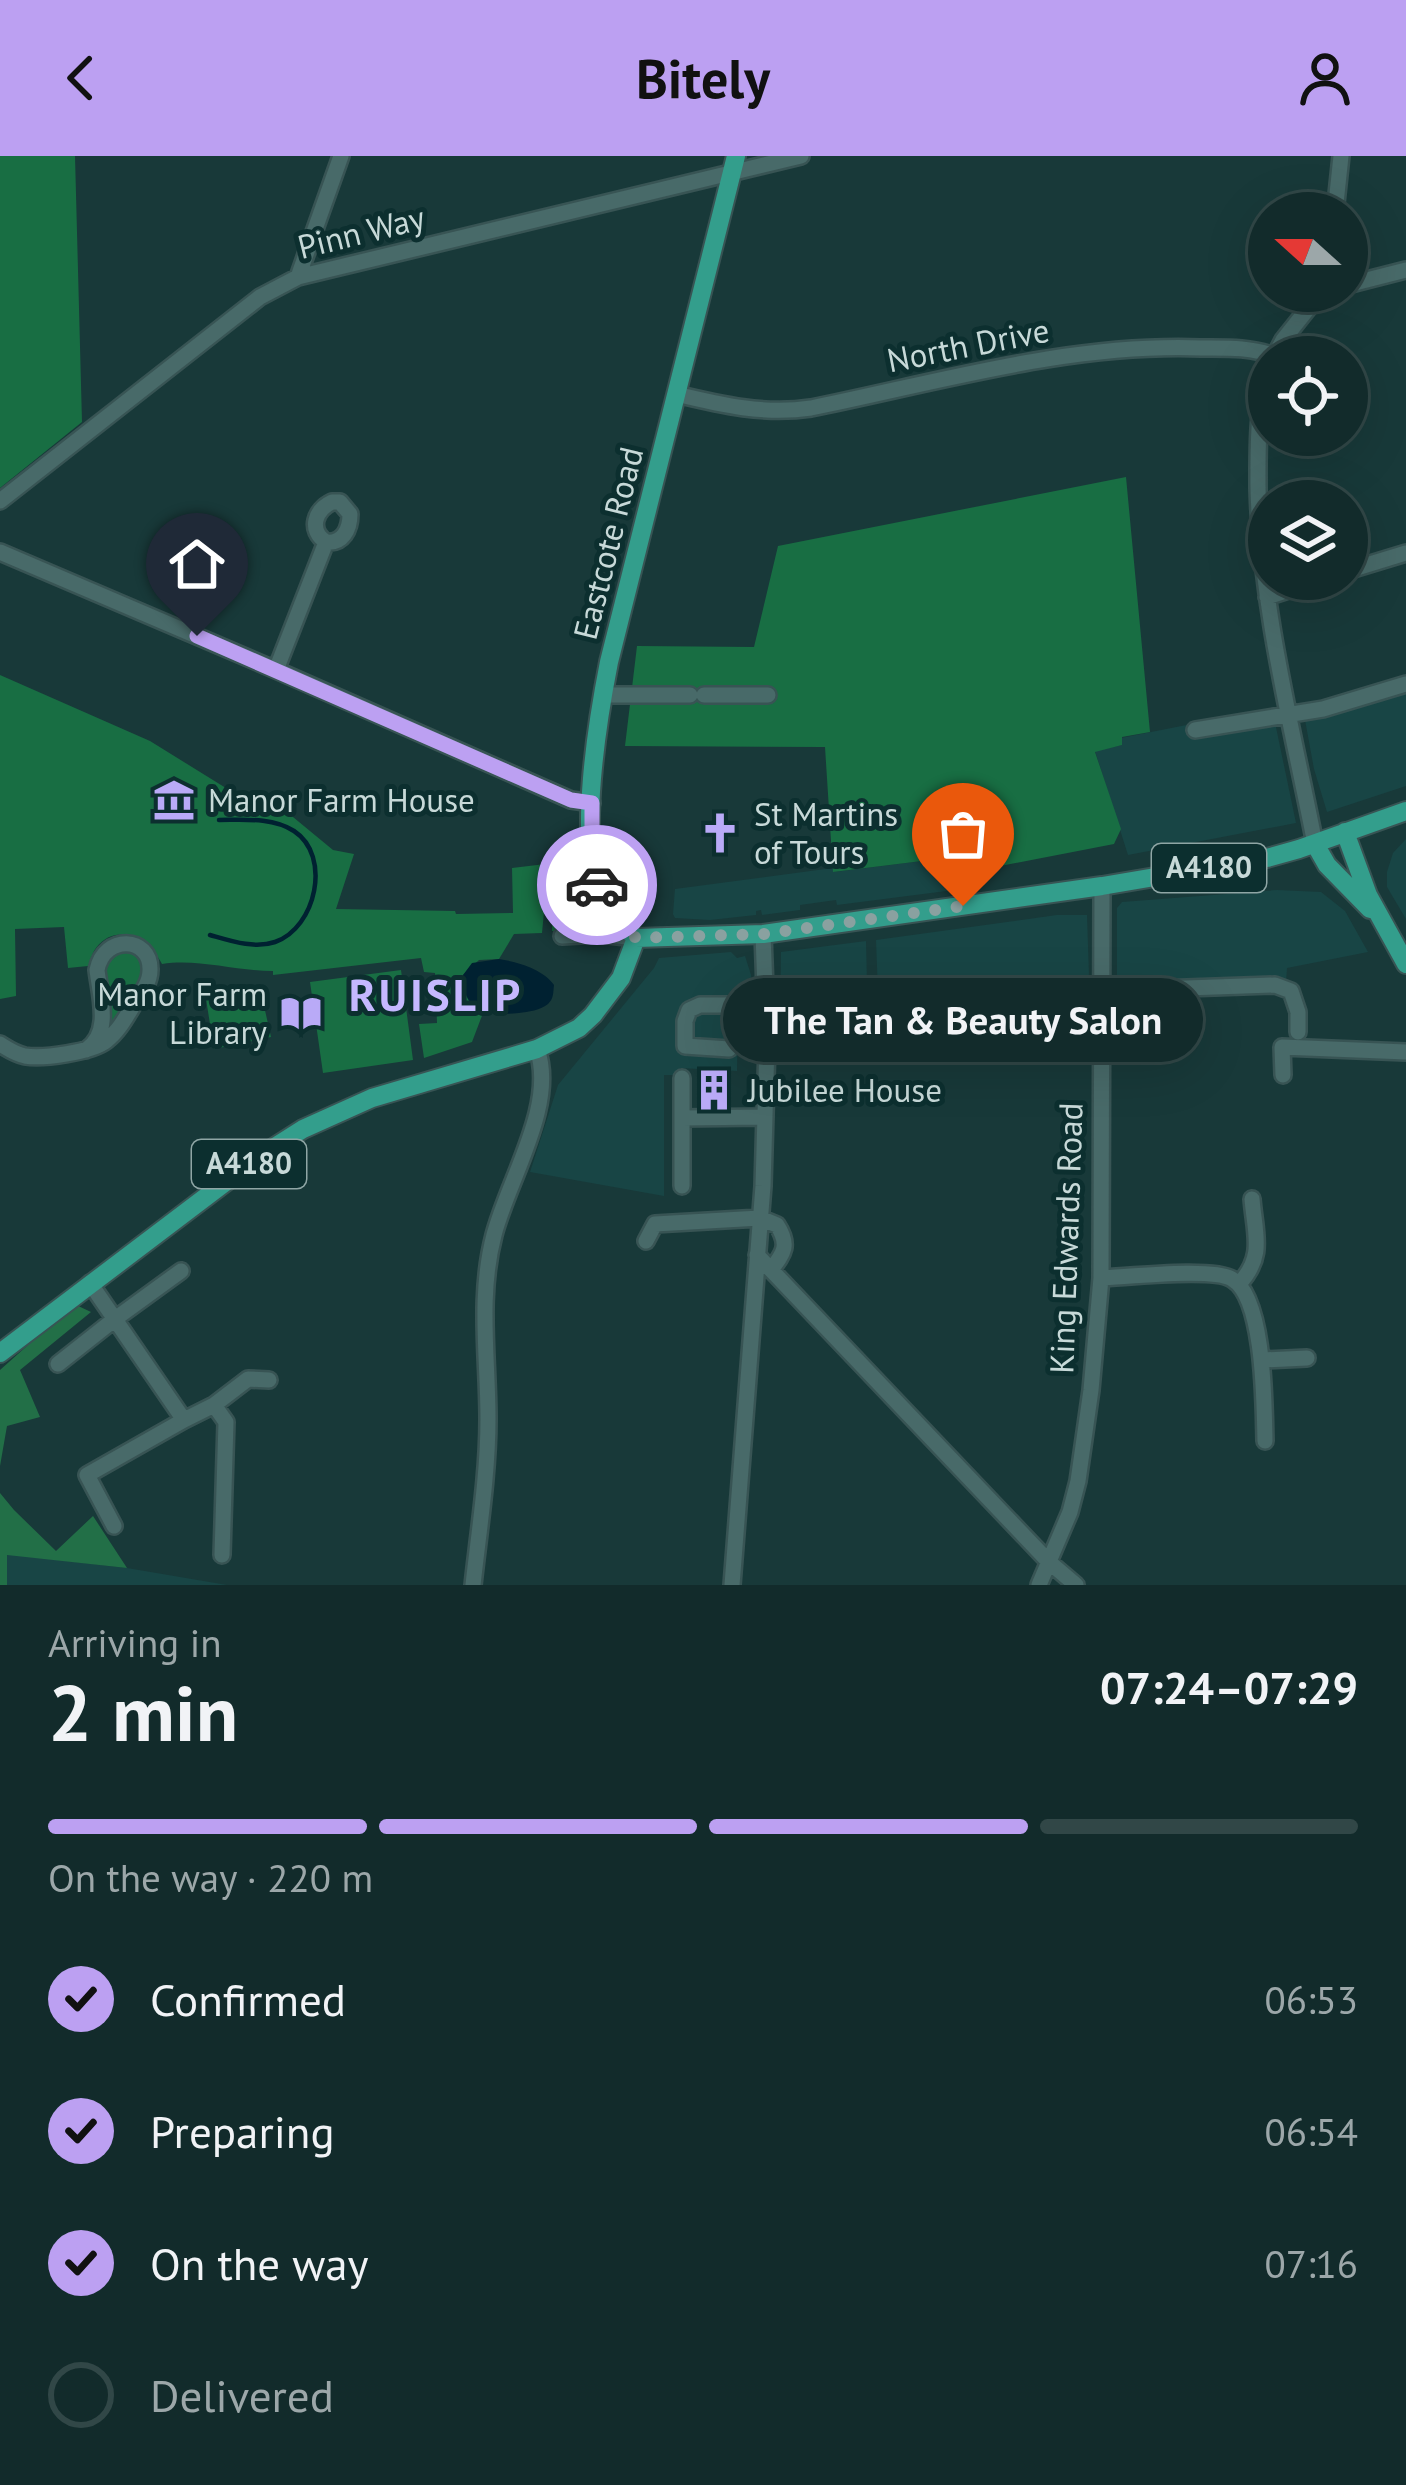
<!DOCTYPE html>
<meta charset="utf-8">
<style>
body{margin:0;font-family:"PT Sans",sans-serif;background:#1b3333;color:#f1f3f6;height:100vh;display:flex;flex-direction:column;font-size:45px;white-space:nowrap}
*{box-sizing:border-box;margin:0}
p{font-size:39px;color:#9ca7a9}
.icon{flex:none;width:66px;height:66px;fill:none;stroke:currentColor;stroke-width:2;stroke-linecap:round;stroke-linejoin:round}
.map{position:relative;height:1429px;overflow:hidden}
.sheet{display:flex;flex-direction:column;background:#122b2b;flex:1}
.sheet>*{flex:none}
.needle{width:78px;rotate:291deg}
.tools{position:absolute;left:1248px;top:36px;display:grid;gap:24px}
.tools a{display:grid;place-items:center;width:120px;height:120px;border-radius:50%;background:#122b2b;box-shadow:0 12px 48px #0002,0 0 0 3px #314747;font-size:60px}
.pin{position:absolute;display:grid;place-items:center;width:102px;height:102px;color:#fff;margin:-123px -51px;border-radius:50% 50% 50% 0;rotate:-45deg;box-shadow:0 0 12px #0007}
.pin .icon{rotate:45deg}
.courier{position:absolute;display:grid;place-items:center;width:120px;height:120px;margin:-60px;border:9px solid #bca0f2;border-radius:50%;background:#fff;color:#222;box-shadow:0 3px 15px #0007}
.bubble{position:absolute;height:84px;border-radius:42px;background:#122b2b;box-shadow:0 12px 48px #0002,0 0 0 3px #314747;font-size:39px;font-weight:600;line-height:84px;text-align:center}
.head em{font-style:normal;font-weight:600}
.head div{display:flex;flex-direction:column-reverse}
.head{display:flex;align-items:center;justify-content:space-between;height:204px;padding:0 48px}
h1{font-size:78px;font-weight:600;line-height:90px}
.bar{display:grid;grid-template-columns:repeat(4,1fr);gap:18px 12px;align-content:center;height:144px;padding:0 48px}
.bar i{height:15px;border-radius:9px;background:#314747}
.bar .current{background:#bca0f2}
.bar p{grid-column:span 4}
ol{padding:0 48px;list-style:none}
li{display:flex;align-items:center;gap:36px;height:132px}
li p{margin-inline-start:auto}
li .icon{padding:12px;border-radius:50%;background:#bca0f2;color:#111;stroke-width:4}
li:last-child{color:#9ca7a9}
li i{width:66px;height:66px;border:6px solid #314747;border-radius:50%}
header{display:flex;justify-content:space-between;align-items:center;height:156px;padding:0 48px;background:#bca0f2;color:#111;font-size:54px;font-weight:600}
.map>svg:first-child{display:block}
.built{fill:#184545}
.green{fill:#186e43}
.forest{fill:#226f47}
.water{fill:#002131}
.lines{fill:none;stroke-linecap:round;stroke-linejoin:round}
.stream{stroke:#002131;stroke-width:4.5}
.minor-casing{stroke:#385454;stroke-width:20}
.major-casing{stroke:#385454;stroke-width:22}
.minor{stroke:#486a69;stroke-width:15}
.major{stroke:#339e8c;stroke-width:18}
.done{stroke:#8aa1a0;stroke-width:12;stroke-dasharray:0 21.6}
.route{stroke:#bca0f2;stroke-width:15}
.labels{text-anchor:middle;stroke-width:10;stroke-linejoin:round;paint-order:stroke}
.shield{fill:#0c2f2f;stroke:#8fa6a5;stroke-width:3}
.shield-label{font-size:30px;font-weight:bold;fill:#c7d9d8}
.street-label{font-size:33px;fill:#c7d9d8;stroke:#0c2f2f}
.poi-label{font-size:33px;fill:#c7d9d8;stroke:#0c2f2f;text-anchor:start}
.district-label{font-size:45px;font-weight:bold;letter-spacing:3px;fill:#c5b8ff;stroke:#0c2f2f}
</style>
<header><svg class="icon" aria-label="back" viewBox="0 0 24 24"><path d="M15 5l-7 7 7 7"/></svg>Bitely<svg class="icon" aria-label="person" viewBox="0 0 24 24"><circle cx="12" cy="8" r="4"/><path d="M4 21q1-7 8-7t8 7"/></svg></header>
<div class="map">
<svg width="1406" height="1429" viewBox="0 0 1406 1429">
<rect width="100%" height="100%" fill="#183939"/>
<path class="built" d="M1406 523V630L1327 656 1314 613 1303 553Z
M1272 552 1296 667 1128 699 1095 595 1122 589 1121 582Z
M1406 683V763L1387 731V716L1393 697Z
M922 705 968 713 970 732 837 749 836 744 800 749V754L762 759 761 754 756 755V759L710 764 675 762 673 758 675 733 833 712 834 716Z
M1277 734 1321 736 1345 755 1368 796 1287 812 1286 826 1117 836V752L1122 746Z
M1057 759H1087L1089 820 1009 822 1003 828 1004 847 879 863 876 784Z
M866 785 868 868 780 880 781 796Z
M731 796 737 802 745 800 751 819 750 858 738 859 737 915 680 912 679 919H664V1040L530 1016 558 929 654 812 659 802Z
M6 1398 127 1412 227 1429H7Z"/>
<path class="green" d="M0 0H75L82 266 0 332Z
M1126 321 1150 576 1122 581V589L1095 596 1121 673 1114 688 995 711 968 713 922 705 833 716 825 591 625 590 637 490 754 491 778 390Z
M0 519 150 585 242 642 276 647 333 694 354 698 336 753 455 755 456 758 513 757 512 712 579 704 582 723 555 729 550 726 543 727 538 733 539 740 545 745 542 777 514 778 499 803 479 804 463 819 464 834 483 857 472 886 424 902 419 868 437 867 435 817 424 816 421 802 273 819V815C236 815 197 802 162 808 150 785 118 764 96 792 92 797 91 804 88 810L68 812 64 771 15 773 16 840 0 843Z
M570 735 572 754 564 755 565 772 562 775H552L553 743 557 737Z
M119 792 138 797C154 823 127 846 111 867L101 809Z
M401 814 413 904 323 917 310 826Z
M262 841 271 881 214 893 206 843Z"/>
<path class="forest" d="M74 1148 91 1156 20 1214 40 1261 7 1270 0 1310V1214Z
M0 1337 14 1354 56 1395 93 1360 127 1412 7 1399V1429H0Z"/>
<path class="water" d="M499 803C518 806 543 813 554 829 553 837 554 842 548 848 541 854 528 856 519 857 489 860 462 857 463 819L472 807Z"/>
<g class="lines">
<path class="stream" d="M210 779C231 785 254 793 275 786 316 772 332 700 294 675 272 661 243 664 219 664"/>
<g class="minor-casing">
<path id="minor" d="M1335 57 1341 0
M298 121 341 0
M1347 129 1406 114
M1274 201 1283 184 1322 135
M1269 213C1257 252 1258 292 1258 332 1261 453 1292 570 1315 688
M676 238C722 249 764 259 811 252 939 226 1070 187 1201 192 1226 192 1251 191 1274 200
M0 345 260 141 298 121 801 0
M0 396 276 514 571 644 592 647
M1347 415 1406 397
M1267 441 1322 423
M276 514 326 386C308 374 315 354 332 346H340L350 358C350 373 343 388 326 386
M603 539H690
M704 539H768
M1195 574 1323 553 1406 528
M562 780 599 778 636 782
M1101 835 1275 829 1291 835 1298 856V876
M0 888C8 893 15 898 25 900 43 903 92 896 106 885 119 875 126 861 134 848 141 838 150 827 150 814 151 780 104 778 97 814 100 840 112 877 86 894
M729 893 685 890V865L689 854 700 849H766
M1283 919 1282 891 1406 896
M682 922V1030
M682 962 765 961
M646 1085 655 1068 760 1062 777 1069C790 1089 784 1097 771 1114
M757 1099 1049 1406 1076 1429
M1101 1122C1127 1121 1213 1111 1232 1123 1265 1142 1264 1251 1265 1285
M90 1127 184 1264 214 1249 226 1266 222 1399
M1239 1128C1265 1100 1255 1079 1252 1043
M1263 1204 1307 1202
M58 1208 115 1163 181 1115
M214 1249 248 1223 269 1224
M114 1370 87 1319 184 1264
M473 1429C479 1374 488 1318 488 1263 488 1201 478 1140 494 1079 508 1024 557 949 537 893
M732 1429 763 1030 767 888 763 778
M1039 1429 1070 1356 1078 1325 1091 1234 1101 1122 1102 730"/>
</g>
<g class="major-casing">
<path id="major" d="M1345 676 1368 739 1406 808
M1315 688 1327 709 1370 753
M636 782C622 769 609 755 601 738 577 687 598 562 609 506L736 0
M636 782 763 778 1102 730 1267 702 1299 693 1406 655
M0 1197 256 1003 303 973 372 942 537 893 579 872 593 859 621 822 636 782"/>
</g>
<use href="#minor" class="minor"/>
<use href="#major" class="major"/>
</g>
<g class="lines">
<path class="done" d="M597 729 615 760 636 782 764 778 963 750"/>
<path class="route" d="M197 480 571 644 592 647V695L597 729"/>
</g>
<defs>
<g id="museum-bare" transform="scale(3.24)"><path d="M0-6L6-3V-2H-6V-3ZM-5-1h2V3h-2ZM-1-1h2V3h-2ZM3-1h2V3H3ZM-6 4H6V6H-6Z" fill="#b9aaf7" stroke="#0c2f2f" stroke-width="2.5" paint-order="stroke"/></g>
<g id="church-bare" transform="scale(3.24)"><path d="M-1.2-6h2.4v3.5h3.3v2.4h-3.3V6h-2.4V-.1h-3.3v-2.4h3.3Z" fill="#b9aaf7" stroke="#0c2f2f" stroke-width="2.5" paint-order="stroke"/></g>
<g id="library-bare" transform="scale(3.24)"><path d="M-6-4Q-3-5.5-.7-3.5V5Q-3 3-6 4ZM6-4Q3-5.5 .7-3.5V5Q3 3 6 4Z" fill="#b9aaf7" stroke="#0c2f2f" stroke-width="2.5" paint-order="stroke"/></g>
<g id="building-bare" transform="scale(3.24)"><path d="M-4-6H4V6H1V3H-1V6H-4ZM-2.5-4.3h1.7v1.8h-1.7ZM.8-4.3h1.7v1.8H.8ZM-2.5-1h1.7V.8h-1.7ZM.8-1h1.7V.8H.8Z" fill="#b9aaf7" stroke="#0c2f2f" stroke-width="2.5" paint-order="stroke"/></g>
</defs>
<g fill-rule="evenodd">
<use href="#museum-bare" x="174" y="644"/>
<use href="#church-bare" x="720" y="677"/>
<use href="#library-bare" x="301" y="857"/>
<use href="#building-bare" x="714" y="934"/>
</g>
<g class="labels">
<g class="shield">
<rect x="1152" y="688" width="114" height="48" rx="9"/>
<rect x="192" y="984" width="114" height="48" rx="9"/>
</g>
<g class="shield-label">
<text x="1209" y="722">A4180</text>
<text x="249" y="1018">A4180</text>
</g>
<g class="street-label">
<text transform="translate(361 76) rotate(-14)" y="12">Pinn Way</text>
<text transform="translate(968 189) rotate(-11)" y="12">North Drive</text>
<text transform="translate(608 387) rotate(-76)" y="12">Eastcote Road</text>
<text transform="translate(1066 1082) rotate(-88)" y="12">King Edwards Road</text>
</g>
<g class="poi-label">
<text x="208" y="656">Manor Farm House</text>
<text x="754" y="670">St Martins<tspan x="754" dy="38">of Tours</tspan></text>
<text x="267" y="850" text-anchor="end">Manor Farm<tspan x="267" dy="38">Library</tspan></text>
<text x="748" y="946">Jubilee House</text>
</g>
<g class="district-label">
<text x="436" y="855">RUISLIP</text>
</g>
</g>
</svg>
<div class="tools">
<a><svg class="needle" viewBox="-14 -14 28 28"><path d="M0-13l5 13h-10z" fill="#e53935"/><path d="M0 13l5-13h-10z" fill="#9ca7a9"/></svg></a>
<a><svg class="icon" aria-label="locate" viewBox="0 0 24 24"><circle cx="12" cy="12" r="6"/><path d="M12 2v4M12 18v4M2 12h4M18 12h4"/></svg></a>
<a><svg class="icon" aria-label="layers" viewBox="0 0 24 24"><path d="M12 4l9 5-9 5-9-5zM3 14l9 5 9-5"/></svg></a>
</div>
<div class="pin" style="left:963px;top:750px;background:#ea580c"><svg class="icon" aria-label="bag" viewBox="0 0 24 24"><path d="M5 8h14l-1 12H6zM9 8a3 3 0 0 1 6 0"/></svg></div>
<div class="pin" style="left:197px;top:480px;background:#1f2937"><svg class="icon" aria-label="home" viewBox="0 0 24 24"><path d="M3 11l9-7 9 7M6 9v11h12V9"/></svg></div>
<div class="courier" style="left:597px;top:729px"><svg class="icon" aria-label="car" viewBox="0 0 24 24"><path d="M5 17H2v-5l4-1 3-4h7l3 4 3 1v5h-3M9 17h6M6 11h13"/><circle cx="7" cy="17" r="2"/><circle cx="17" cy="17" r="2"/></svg></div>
<div class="bubble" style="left:723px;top:822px;width:480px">The Tan &amp; Beauty Salon</div>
</div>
<section class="sheet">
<div class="head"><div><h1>2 min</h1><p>Arriving in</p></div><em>07:24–07:29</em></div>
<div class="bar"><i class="current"></i><i class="current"></i><i class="current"></i><i></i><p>On the way · 220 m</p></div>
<ol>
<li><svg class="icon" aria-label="check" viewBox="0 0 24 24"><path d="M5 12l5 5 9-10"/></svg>Confirmed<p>06:53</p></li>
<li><svg class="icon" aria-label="check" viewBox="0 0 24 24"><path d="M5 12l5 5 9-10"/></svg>Preparing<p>06:54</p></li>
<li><svg class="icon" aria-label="check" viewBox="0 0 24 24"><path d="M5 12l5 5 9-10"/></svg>On the way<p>07:16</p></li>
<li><i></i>Delivered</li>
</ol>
</section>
